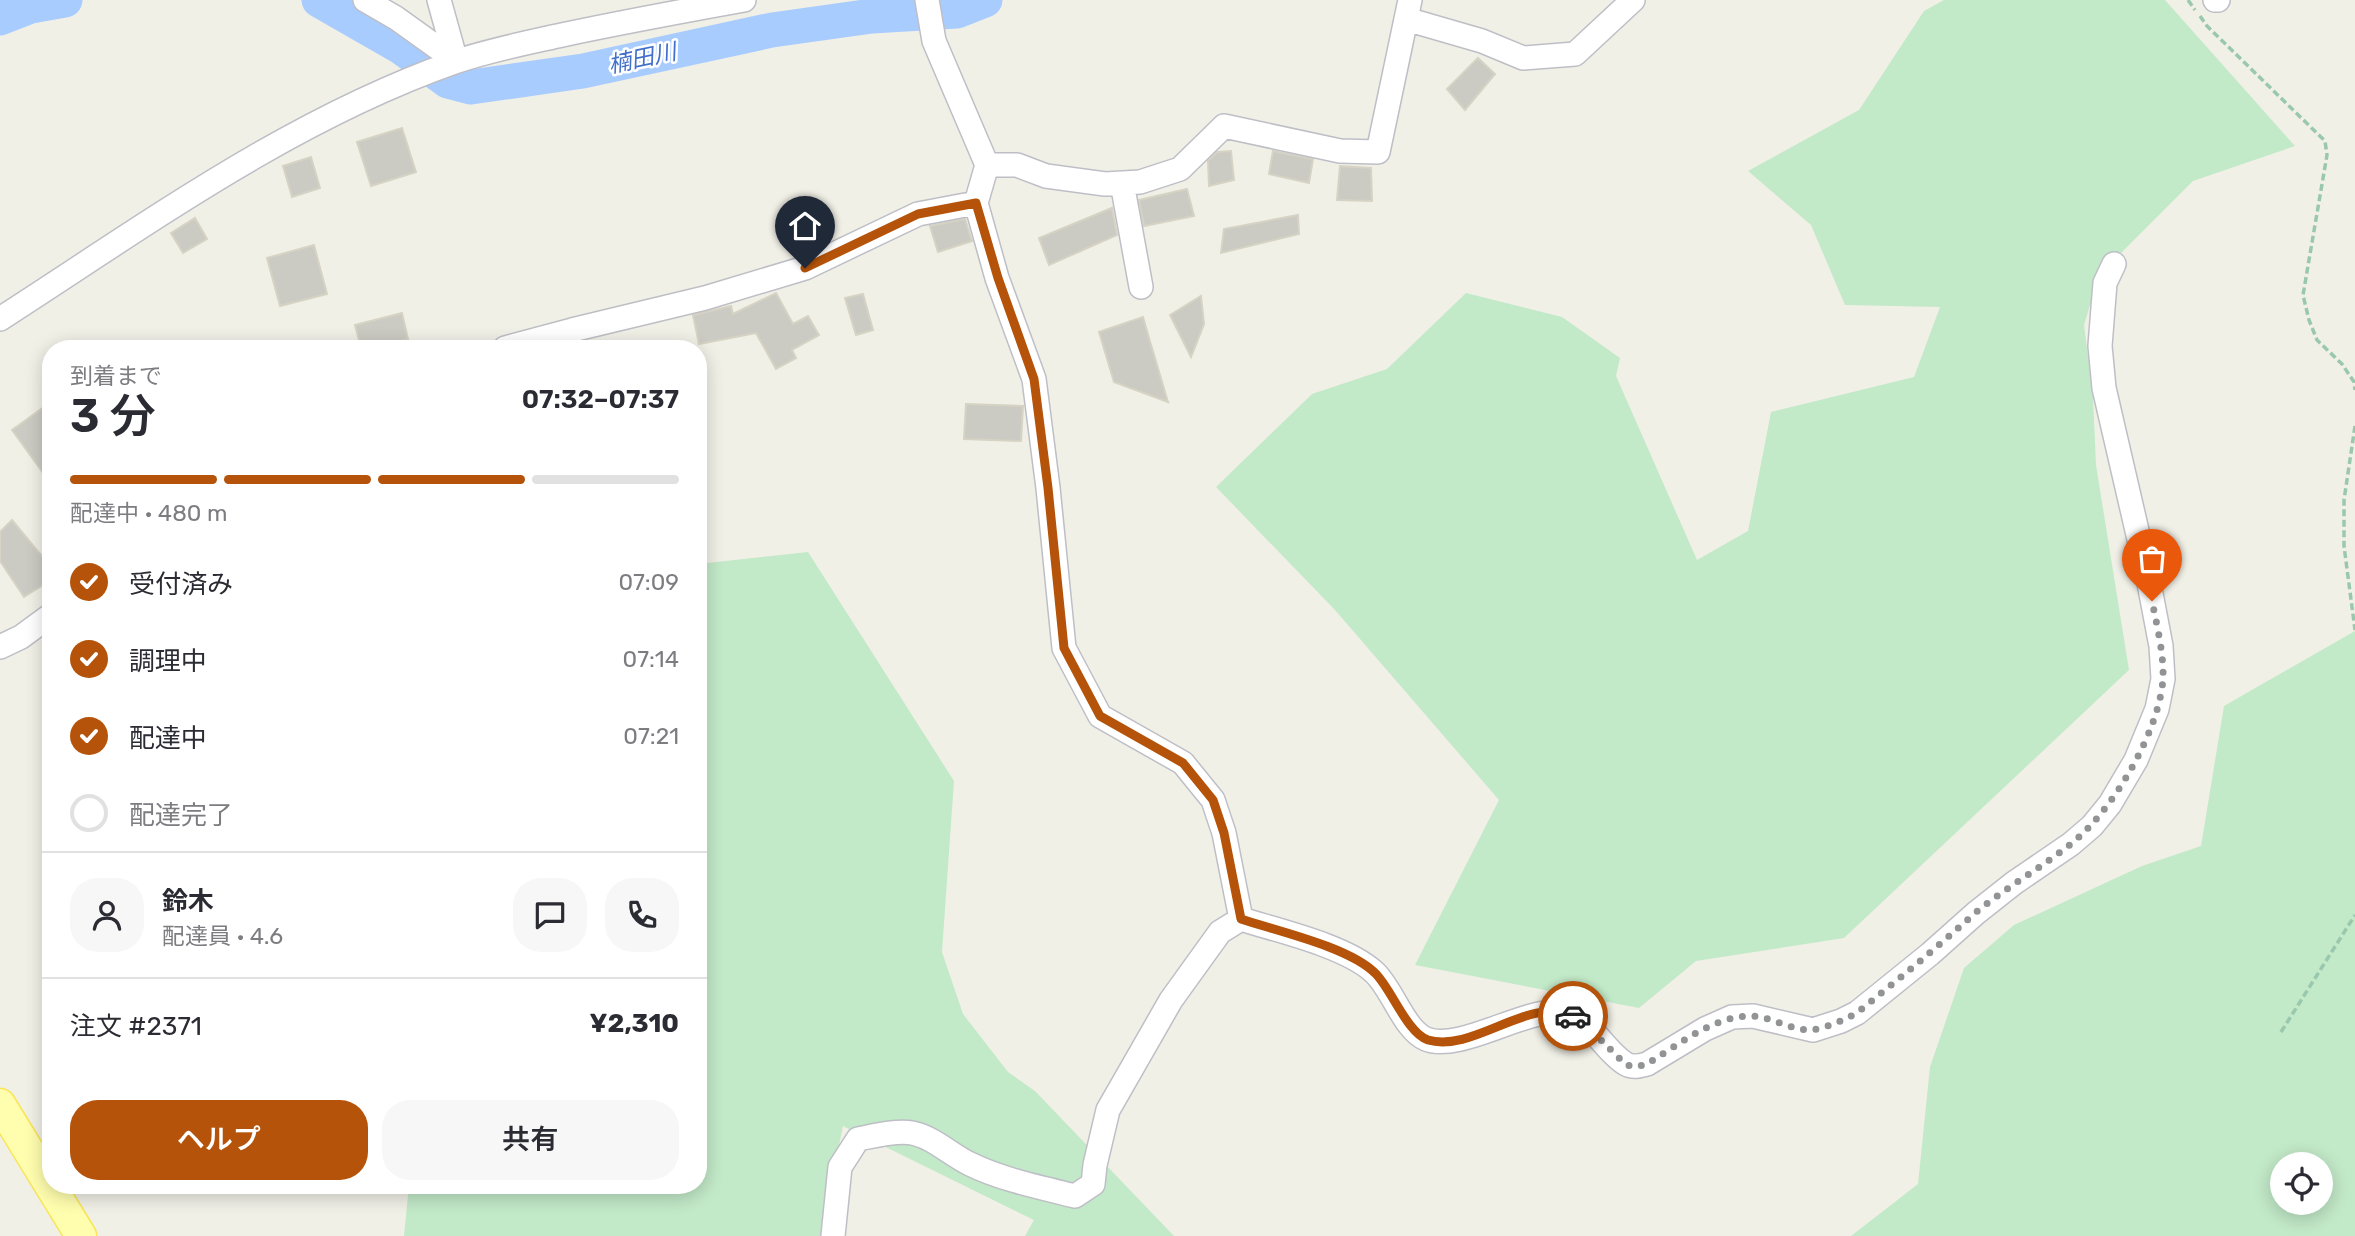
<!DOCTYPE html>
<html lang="ja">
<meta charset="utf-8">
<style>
body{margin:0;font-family:Rubik,"Noto Sans JP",sans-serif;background:#f7f7f7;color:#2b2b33;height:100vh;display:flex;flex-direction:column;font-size:26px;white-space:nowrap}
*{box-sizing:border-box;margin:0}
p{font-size:23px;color:#7c7c81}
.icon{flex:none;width:38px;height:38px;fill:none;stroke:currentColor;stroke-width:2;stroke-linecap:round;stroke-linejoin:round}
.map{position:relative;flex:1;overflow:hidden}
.side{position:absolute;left:42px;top:340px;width:665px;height:854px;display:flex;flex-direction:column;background:#fff;border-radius:28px;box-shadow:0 4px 18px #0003}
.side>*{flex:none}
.tools{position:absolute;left:2270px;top:1152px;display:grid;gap:14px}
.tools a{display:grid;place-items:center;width:63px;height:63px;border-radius:50%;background:#fff;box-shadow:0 4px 18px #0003;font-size:35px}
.pin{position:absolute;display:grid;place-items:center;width:60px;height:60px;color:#fff;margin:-72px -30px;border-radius:50% 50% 50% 0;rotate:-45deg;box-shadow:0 0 7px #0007}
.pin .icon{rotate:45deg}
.courier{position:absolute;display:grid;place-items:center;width:70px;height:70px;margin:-35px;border:5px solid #b45309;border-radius:50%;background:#fff;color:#222;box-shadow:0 2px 9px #0007}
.summary em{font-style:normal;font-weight:600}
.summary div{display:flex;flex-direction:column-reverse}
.summary{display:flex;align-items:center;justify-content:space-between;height:119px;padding:0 28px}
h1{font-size:46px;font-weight:600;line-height:52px}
.bar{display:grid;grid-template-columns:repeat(4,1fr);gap:10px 7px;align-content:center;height:84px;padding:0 28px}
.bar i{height:9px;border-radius:5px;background:#e1e1e2}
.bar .current{background:#b45309}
.bar p{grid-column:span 4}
.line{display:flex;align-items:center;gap:18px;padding:0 28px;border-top:2px solid #e1e1e2}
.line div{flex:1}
.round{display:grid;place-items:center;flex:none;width:74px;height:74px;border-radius:28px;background:#f7f7f7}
ol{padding:0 28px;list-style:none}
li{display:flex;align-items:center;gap:21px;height:77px}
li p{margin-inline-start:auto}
li .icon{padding:7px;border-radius:50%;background:#b45309;color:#fff;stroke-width:4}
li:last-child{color:#7c7c81}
li i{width:38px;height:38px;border:4px solid #e1e1e2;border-radius:50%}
.action{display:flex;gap:14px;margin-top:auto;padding:14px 28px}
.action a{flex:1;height:80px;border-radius:28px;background:#b45309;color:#fff;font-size:28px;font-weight:600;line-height:80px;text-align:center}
.action a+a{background:#f7f7f7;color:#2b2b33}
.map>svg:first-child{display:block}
.green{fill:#c2e9c8;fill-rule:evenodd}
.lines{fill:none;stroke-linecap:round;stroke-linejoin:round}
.river{stroke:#a9ccff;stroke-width:35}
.building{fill:#cccbc3;stroke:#d6d3c4;stroke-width:2}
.minor-casing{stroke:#bebfc6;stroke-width:26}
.major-casing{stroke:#f9e557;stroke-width:33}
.path{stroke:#9ac8ae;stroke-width:3.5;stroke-dasharray:7 3.5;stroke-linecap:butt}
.minor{stroke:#fff;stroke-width:23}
.major{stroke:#fffeae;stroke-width:30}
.done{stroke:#919394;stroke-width:7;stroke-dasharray:0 12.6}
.route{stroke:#b45309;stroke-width:9}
.labels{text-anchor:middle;stroke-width:5;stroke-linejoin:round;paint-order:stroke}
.water-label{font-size:23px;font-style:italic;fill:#4370cb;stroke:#fff}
</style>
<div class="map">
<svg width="2355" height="1236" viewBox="0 0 2355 1236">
<rect width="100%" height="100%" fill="#f1f0e7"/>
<path class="green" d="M1944 0H2165L2295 146 2193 181 2123 251 2094 292 2084 325 2093 397 2096 465 2129 670 1844 938 1696 961 1639 1008 1415 965 1499 800 1335 610 1216 487 1312 394 1387 369 1466 293 1562 317 1620 358 1616 376 1697 560 1748 531 1771 412 1914 377 1940 307 1845 305 1811 225 1748 171 1859 110 1924 11Z
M808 552 954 781 942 952 963 1014 1008 1072 1035 1091 1174 1236H1025L1034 1220 843 1126 821 1232 822 1236H404L408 1195 415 1185H698V564Z
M2355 631V1236H1851L1918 1184 1930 1067 1964 968 2014 925 2142 866 2201 846 2224 706ZM2282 1164H2320V1202H2282Z"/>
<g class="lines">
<path class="river" d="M319 0 401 47 448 81 471 87 583 71 772 30 872 16 957 11 985 0
M0 18 31 6 65 0"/>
</g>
<path class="building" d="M1478 58 1495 74 1465 110 1447 89Z
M402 128 416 172 371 186 357 142Z
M1231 151 1234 180 1209 186 1208 161 1217 152Z
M1273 151 1313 159 1309 183 1269 174Z
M311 157 320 188 292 197 283 166Z
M1340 166 1371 168 1372 201 1337 200Z
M1187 189 1194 216 1144 226 1139 200Z
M1112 208 1117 235 1049 265 1039 238Z
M1298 215 1299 234 1221 253 1224 229Z
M195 218 207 239 183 253 171 233Z
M965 219 972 241 938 252 930 226Z
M314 245 327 294 280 306 267 258Z
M776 293 793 324 808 316 819 335 792 350 796 358 776 369 756 333 699 344 693 315 731 306 733 314Z
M863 294 873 330 856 335 845 298Z
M1201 296 1204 324 1191 357 1170 315Z
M402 313 408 339 371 348H361L355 325Z
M1143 317 1149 338 1168 402 1114 382 1099 332Z
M51 402V484L12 430Z
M966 404 1023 406 1021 441 964 439Z
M12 520 51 567V580L24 597 0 561V532Z"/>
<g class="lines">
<g class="minor-casing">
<path id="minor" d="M365 0 396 18 456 61
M439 0 456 61
M927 0 934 41 987 165 976 203 997 278 1034 379 1048 488 1064 648 1100 716 1183 763 1213 800 1224 833 1241 919
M2215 0H2218
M1406 19 1482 41 1523 58 1575 54 1633 0
M987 165H1017L1046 176 1105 184 1140 182 1180 169 1224 126 1340 151 1378 152 1410 0
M1122 183 1141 287
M0 319C146 225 290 120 455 62 490 50 526 43 562 35 623 22 683 11 744 0
M505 348 572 330 705 298 805 268 918 214 976 203
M0 647 21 637 51 615
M833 1236 840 1167 858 1139C873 1136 897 1130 912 1133 933 1137 951 1155 970 1164 1000 1179 1042 1188 1075 1196L1093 1184 1095 1165 1108 1110 1171 1000 1220 932 1241 919C1279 931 1346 946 1374 972 1392 988 1404 1030 1426 1039 1457 1052 1519 1012 1555 1012 1588 1011 1603 1051 1626 1064 1633 1068 1640 1066 1647 1064L1705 1029 1732 1017 1753 1016 1813 1030 1841 1021 1857 1013 1930 954 1976 913 2014 883 2071 844 2092 826 2110 804 2136 760 2157 709 2163 679 2161 646 2148 578 2104 388 2100 346 2105 283 2114 264"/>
</g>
<g class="major-casing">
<path id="major" d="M0 1104 81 1236"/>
</g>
<path class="path" d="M2188 0 2195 10
M2200 16 2207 26 2325 141 2327 155 2303 295 2309 320 2317 340 2342 364 2354 382 2355 390
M2355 426 2344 500V546L2355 630
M2281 1032 2355 915"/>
<use href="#minor" class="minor"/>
<use href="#major" class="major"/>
</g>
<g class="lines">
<path class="done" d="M1573 1016 1582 1021 1626 1065 1636 1067 1647 1064C1678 1045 1713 1016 1751 1016 1771 1016 1791 1031 1812 1030 1820 1029 1830 1025 1838 1022 1856 1016 1870 1002 1885 990 1916 965 1945 940 1974 914 2005 888 2041 868 2072 843 2113 810 2159 732 2163 679 2164 654 2157 626 2152 601"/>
<path class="route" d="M805 268 918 214 976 203 998 278 1034 379 1048 488 1064 648 1100 716 1183 763 1213 800 1224 833 1241 919C1277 931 1349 947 1375 973 1391 988 1407 1033 1428 1040 1474 1053 1529 995 1573 1016"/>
</g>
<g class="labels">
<g class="water-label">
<text transform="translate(642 58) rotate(-12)" y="8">楠田川</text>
</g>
</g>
</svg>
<div class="tools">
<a><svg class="icon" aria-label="locate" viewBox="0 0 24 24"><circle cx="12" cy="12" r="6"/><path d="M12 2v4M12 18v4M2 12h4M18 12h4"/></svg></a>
</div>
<div class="pin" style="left:2152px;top:601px;background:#ea580c"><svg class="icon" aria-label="bag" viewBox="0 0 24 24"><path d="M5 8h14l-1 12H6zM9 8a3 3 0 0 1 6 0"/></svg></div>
<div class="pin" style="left:805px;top:268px;background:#1f2937"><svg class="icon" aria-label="home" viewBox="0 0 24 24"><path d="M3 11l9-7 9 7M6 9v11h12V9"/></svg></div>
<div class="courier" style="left:1573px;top:1016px"><svg class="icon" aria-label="car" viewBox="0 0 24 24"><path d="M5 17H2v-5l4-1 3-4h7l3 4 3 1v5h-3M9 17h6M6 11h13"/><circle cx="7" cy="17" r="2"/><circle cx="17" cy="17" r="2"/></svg></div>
<section class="side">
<div class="summary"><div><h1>3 分</h1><p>到着まで</p></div><em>07:32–07:37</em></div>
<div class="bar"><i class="current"></i><i class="current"></i><i class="current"></i><i></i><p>配達中 · 480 m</p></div>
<ol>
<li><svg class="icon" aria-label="check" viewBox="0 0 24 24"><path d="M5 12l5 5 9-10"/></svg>受付済み<p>07:09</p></li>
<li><svg class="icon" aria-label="check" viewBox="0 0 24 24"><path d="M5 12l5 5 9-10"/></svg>調理中<p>07:14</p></li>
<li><svg class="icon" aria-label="check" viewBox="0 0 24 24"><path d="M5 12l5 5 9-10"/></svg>配達中<p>07:21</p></li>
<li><i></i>配達完了</li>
</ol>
<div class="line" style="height:126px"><a class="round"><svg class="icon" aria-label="person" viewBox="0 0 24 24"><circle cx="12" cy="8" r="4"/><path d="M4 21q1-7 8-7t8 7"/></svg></a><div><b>鈴木</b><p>配達員 · 4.6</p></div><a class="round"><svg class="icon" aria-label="chat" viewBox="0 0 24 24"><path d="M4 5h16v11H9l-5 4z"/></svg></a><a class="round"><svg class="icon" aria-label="phone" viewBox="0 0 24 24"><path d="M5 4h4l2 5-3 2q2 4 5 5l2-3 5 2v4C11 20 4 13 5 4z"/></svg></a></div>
<div class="line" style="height:91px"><div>注文 #2371</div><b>¥2,310</b></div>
<div class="action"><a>ヘルプ</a><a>共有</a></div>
</section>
</div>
